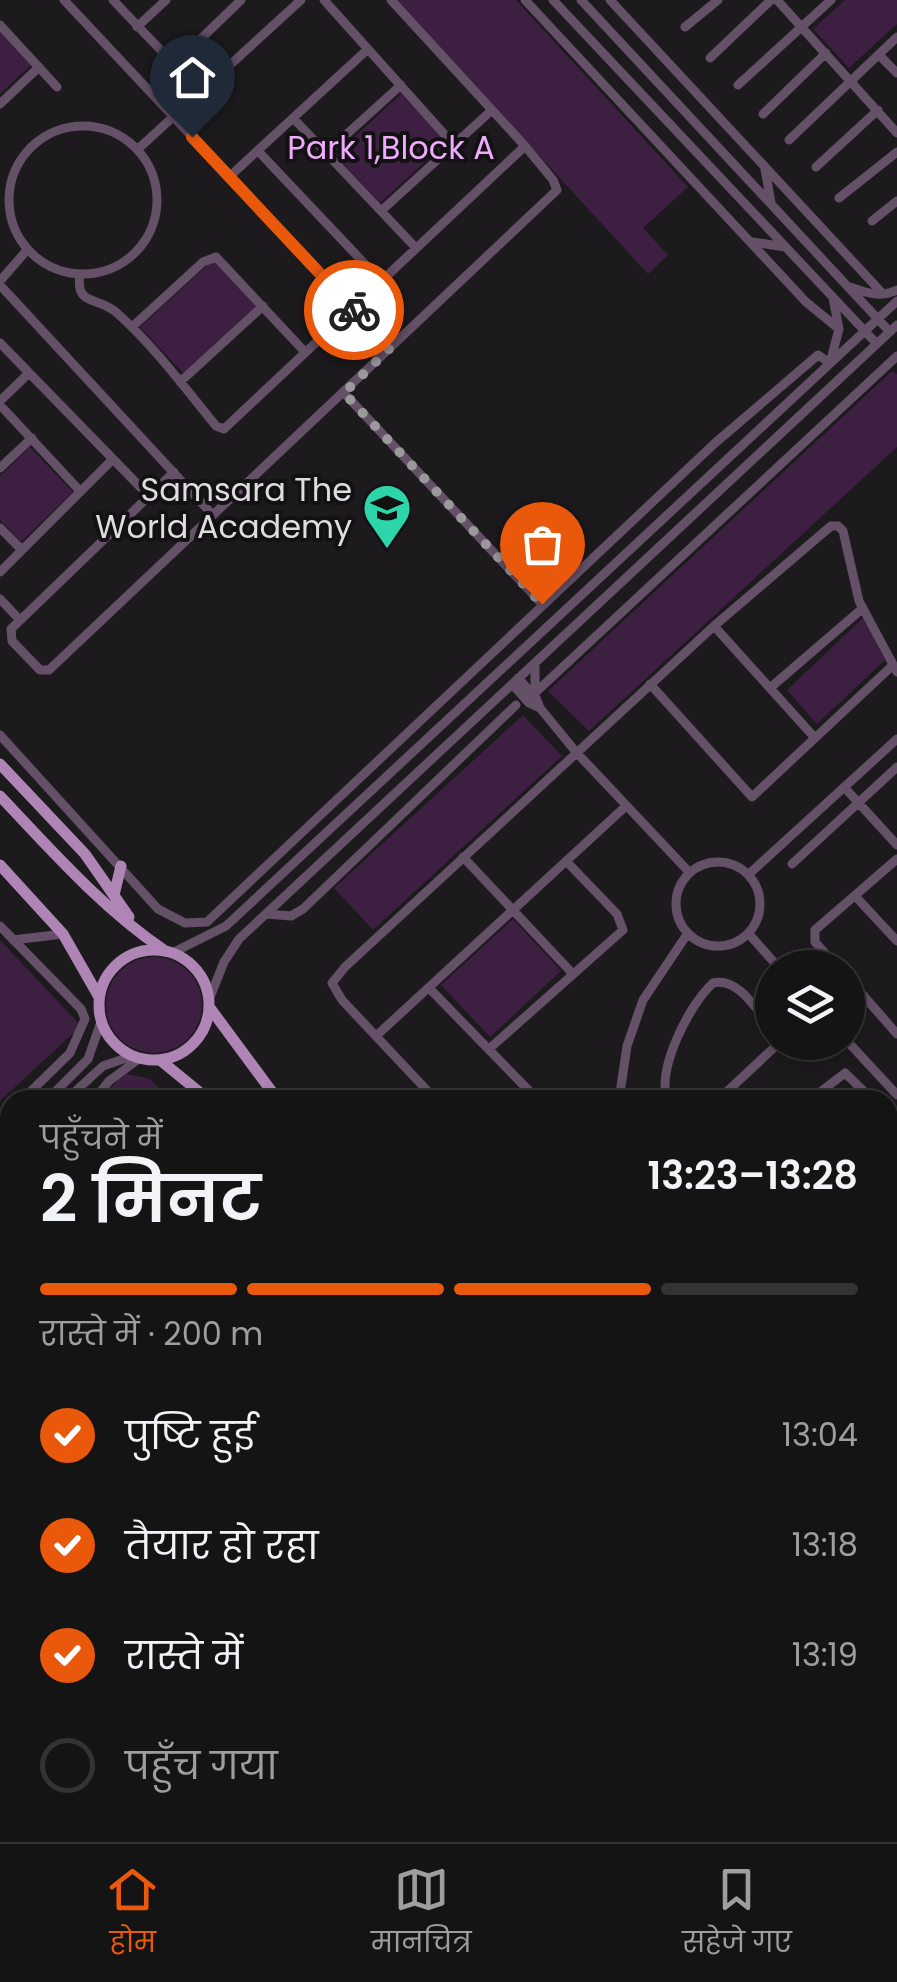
<!DOCTYPE html>
<html lang="hi">
<meta charset="utf-8">
<style>
body{margin:0;font-family:Poppins,"Noto Sans Devanagari",sans-serif;background:#222122;color:#f1f3f6;height:100vh;display:flex;flex-direction:column;font-size:38px;white-space:nowrap}
*{box-sizing:border-box;margin:0}
p{font-size:32px;color:#9d9ea0}
.icon{flex:none;width:55px;height:55px;fill:none;stroke:currentColor;stroke-width:2;stroke-linecap:round;stroke-linejoin:round}
.map{position:relative;flex:1;overflow:hidden}
.side{position:absolute;left:0px;top:1090px;width:898px;height:752px;display:flex;flex-direction:column;background:#151415;border-radius:30px 30px 0 0;box-shadow:0 5px 15px #0003,0 0 0 2px #343334}
.side>*{flex:none}
.buttons{position:absolute;left:755px;top:950px;display:grid;gap:20px}
.buttons a{display:grid;place-items:center;width:110px;height:110px;border-radius:50%;background:#151415;box-shadow:0 5px 15px #0003,0 0 0 2px #343334;font-size:50px}
.pin{position:absolute;display:grid;place-items:center;width:85px;height:85px;color:#fff;margin:-102px -42px;border-radius:50% 50% 50% 0;rotate:-45deg;box-shadow:0 0 10px #0007}
.pin .icon{rotate:45deg}
.courier{position:absolute;display:grid;place-items:center;width:100px;height:100px;margin:-50px;border:8px solid #ea580c;border-radius:50%;background:#fff;color:#222;box-shadow:0 2px 12px #0007}
.overview em{font-style:normal;font-weight:600}
.overview div{display:flex;flex-direction:column-reverse}
.overview{display:flex;align-items:center;justify-content:space-between;height:170px;padding:0 40px}
h1{font-size:65px;font-weight:600;line-height:75px}
.bar{display:grid;grid-template-columns:repeat(4,1fr);gap:15px 10px;align-content:center;height:120px;padding:0 40px}
.bar i{height:12px;border-radius:8px;background:#343334}
.bar .selected{background:#ea580c}
.bar p{grid-column:span 4}
ol{padding:0 40px;list-style:none}
li{display:flex;align-items:center;gap:30px;height:110px}
li p{margin-inline-start:auto}
li .icon{padding:10px;border-radius:50%;background:#ea580c;color:#fff;stroke-width:4}
li:last-child{color:#9d9ea0}
li i{width:55px;height:55px;border:5px solid #343334;border-radius:50%}
.menu{display:flex;justify-content:space-around;align-items:center;height:140px;border-top:2px solid #343334;background:#151415;font-size:28px;color:#9d9ea0}
.menu a{display:grid;justify-items:center;gap:5px}
.menu .selected{color:#ea580c}
.map>svg:first-child{display:block}
.green{fill:#3c1f41}
.lines{fill:none;stroke-linecap:round;stroke-linejoin:round}
.minor{stroke:#645067;stroke-width:9}
.major{stroke:#ae85b5;stroke-width:11}
.done{stroke:#9b999b;stroke-width:10;stroke-dasharray:0 18}
.route{stroke:#ea580c;stroke-width:12}
.labels{text-anchor:middle;stroke-width:8;stroke-linejoin:round;paint-order:stroke}
.park-label{font-size:32px;fill:#eeacfb;stroke:#131113}
.poi-label{font-size:32px;fill:#dfdddf;stroke:#131113;text-anchor:end}
</style>
<div class="map">
<svg width="897" height="1842" viewBox="0 0 897 1842">
<rect width="100%" height="100%" fill="#1c1a1c"/>
<path class="green" d="M396 0H516L688 187 643 228 668 255 648 274Z
M845 0H897V24L849 68 813 29Z
M0 31 31 65 0 94Z
M401 94 447 142 380 203 335 155Z
M214 259 257 305 183 373 140 327Z
M892 371 897 374V447L589 731 548 691Z
M30 447 73 492 21 542 0 520V476Z
M863 618 885 660 817 724 787 690Z
M523 715 562 756 373 930 334 888Z
M513 919 561 971 490 1037 441 985Z
M0 940 81 1026 0 1101Z
M106 1005a48 48 0 1 1 96 0a48 48 0 1 1-96 0Z
M123 1073 150 1079 170 1100H101Z
M411 1833V1832L554 1833 553 1842H409Z"/>
<g class="lines">
<path class="minor" d="M64 0 390 348
M113 0 171 61 181 58 241 0
M324 0 453 144
M525 0 806 302 839 329
M553 0 877 344
M581 0 890 332
M610 0 883 294
M777 0 897 133
M0 25 57 87
M137 27 166 0
M685 27 718 0
M879 55 897 73
M710 58 771 0
M738 85 831 0
M0 104 39 67
M763 114 826 53
M293 118 416 248
M9 200a74 74 0 1 1 148 0a74 74 0 1 1-148 0Z
M789 140 897 37
M138 149 301 0
M258 151 381 281
M326 153 401 85
M816 167 878 110
M765 169 771 203
M229 177 368 49
M839 198 897 152
M381 211 492 110
M872 221 897 201
M753 242 785 247
M80 274C75 307 98 296 117 313 154 346 185 388 216 426L224 429 525 146
M0 281 27 250
M0 285 211 513
M850 287C867 293 880 298 897 290
M132 327 203 262 216 257 305 352
M0 343 149 496
M180 382 263 306
M344 393 542 604
M0 401 29 373
M0 405 80 491
M0 468 32 438
M174 472 11 629 12 641 40 670H49L557 190 553 180 525 146 391 0
M0 528 21 549
M0 572 113 459
M0 599 20 620
M714 626 815 738
M535 663V695
M512 684 529 703 540 708 536 698 518 678
M650 684 752 797 893 665
M770 688 863 608
M536 692 897 356
M540 708 576 752 690 873
M0 735 158 909 185 923 207 922 714 444 818 355 830 363 839 329 833 298
M844 787 897 845
M463 857 572 973
M676 904a42 42 0 1 1 84 0a42 42 0 1 1-84 0Z
M792 864 897 767
M749 874 897 739
M856 897 897 941
M266 914 291 916 303 909 516 705
M0 926 81 1009 85 1019 70 1053 22 1100
M748 933 779 968
M13 940 63 934
M174 952 226 926 897 301
M838 968 815 942V930L897 859
M848 978 897 1034
M429 988 538 1100
M210 997 224 962 239 939 897 325
M376 1036 626 806
M848 1042 897 1095
M489 1049 623 930 617 914 566 861
M47 1100 88 1059 101 1022
M66 1100 103 1066 132 1056
M94 1100 109 1081 140 1058
M293 1100 327 1094 335 1100
M436 1100 342 1000 332 983 345 967 714 626 831 526H838L843 531 859 601 897 672
M619 1100 627 1046 643 1000 688 933
M667 1100C657 1068 689 1005 713 983 739 977 757 1011 772 1028
M718 1100 780 1042
M810 1100 845 1073 873 1100
M888 1116 897 1126
M0 1121 10 1111
M0 1144 10 1135
M0 1162 10 1152
M888 1181 897 1173
M0 1187 10 1177
M0 1231 10 1221
M888 1238 897 1247
M888 1336 897 1346
M0 1418 10 1410
M0 1512 10 1523
M888 1541 897 1532
M0 1593 10 1584
M0 1602 10 1612
M0 1661 10 1651
M0 1677 10 1688
M891 1737 897 1708
M888 1792 897 1786
M888 1819 897 1810
M0 1825 16 1842
M348 1832 351 1842
M46 1842 56 1832
M117 1842 126 1832
M156 1842 165 1832
M194 1842 201 1832
M401 1842 404 1832
M568 1842 571 1832
M696 1842 698 1832
M792 1842 794 1832
M864 1842 874 1832"/>
<path class="major" d="M0 764 85 854 129 917
M0 796C51 850 102 908 164 950
M0 865 63 934 99 997
M114 895 121 866
M99 1005a55 55 0 1 1 110 0a55 55 0 1 1-110 0Z
M210 1008 278 1100
M160 1060 209 1100
M603 1842 605 1832
M658 1842 661 1832"/>
</g>
<g class="lines">
<path class="done" d="M354 310 390 348 344 393 542 604"/>
<path class="route" d="M192 137 354 310"/>
</g>
<defs>
<g id="school-pin" transform="scale(2.5)"><path d="M0 17L-7.5 6A9.5 9.5 0 1 1 7.5 6Z" fill="#2dd5ab" stroke="#131113"/><path d="M0-5L7-2L0 1L-7-2ZM-4 1L0 2.5L4 1V4Q0 6-4 4Z" fill="#111"/></g>
</defs>
<g fill-rule="evenodd">
<use href="#school-pin" x="387" y="508"/>
</g>
<g class="labels">
<g class="park-label">
<text x="391" y="159">Park 1,Block A</text>
</g>
<g class="poi-label">
<text x="352" y="501">Samsara The<tspan x="352" dy="37">World Academy</tspan></text>
</g>
</g>
</svg>
<div class="buttons">
<a><svg class="icon" aria-label="layers" viewBox="0 0 24 24"><path d="M12 4l9 5-9 5-9-5zM3 14l9 5 9-5"/></svg></a>
</div>
<div class="pin" style="left:542px;top:604px;background:#ea580c"><svg class="icon" aria-label="bag" viewBox="0 0 24 24"><path d="M5 8h14l-1 12H6zM9 8a3 3 0 0 1 6 0"/></svg></div>
<div class="pin" style="left:192px;top:137px;background:#1f2937"><svg class="icon" aria-label="home" viewBox="0 0 24 24"><path d="M3 11l9-7 9 7M6 9v11h12V9"/></svg></div>
<div class="courier" style="left:354px;top:310px"><svg class="icon" aria-label="bike" viewBox="0 0 24 24"><circle cx="6" cy="16" r="4"/><circle cx="18" cy="16" r="4"/><path d="M6 16l4-8h5l3 8M10 8l3 8H6M13 5h3"/></svg></div>
<section class="side">
<div class="overview"><div><h1>2 मिनट</h1><p>पहुँचने में</p></div><em>13:23–13:28</em></div>
<div class="bar"><i class="selected"></i><i class="selected"></i><i class="selected"></i><i></i><p>रास्ते में · 200 m</p></div>
<ol>
<li><svg class="icon" aria-label="check" viewBox="0 0 24 24"><path d="M5 12l5 5 9-10"/></svg>पुष्टि हुई<p>13:04</p></li>
<li><svg class="icon" aria-label="check" viewBox="0 0 24 24"><path d="M5 12l5 5 9-10"/></svg>तैयार हो रहा<p>13:18</p></li>
<li><svg class="icon" aria-label="check" viewBox="0 0 24 24"><path d="M5 12l5 5 9-10"/></svg>रास्ते में<p>13:19</p></li>
<li><i></i>पहुँच गया</li>
</ol>
</section>
</div>
<nav class="menu">
<a class="selected"><svg class="icon" aria-label="home" viewBox="0 0 24 24"><path d="M3 11l9-7 9 7M6 9v11h12V9"/></svg>होम</a>
<a><svg class="icon" aria-label="map" viewBox="0 0 24 24"><path d="M3 6l6-2 6 2 6-2v14l-6 2-6-2-6 2zM9 4v14M15 6v14"/></svg>मानचित्र</a>
<a><svg class="icon" aria-label="saved" viewBox="0 0 24 24"><path d="M7 4h10v16l-5-4-5 4z"/></svg>सहेजे गए</a>
</nav>
